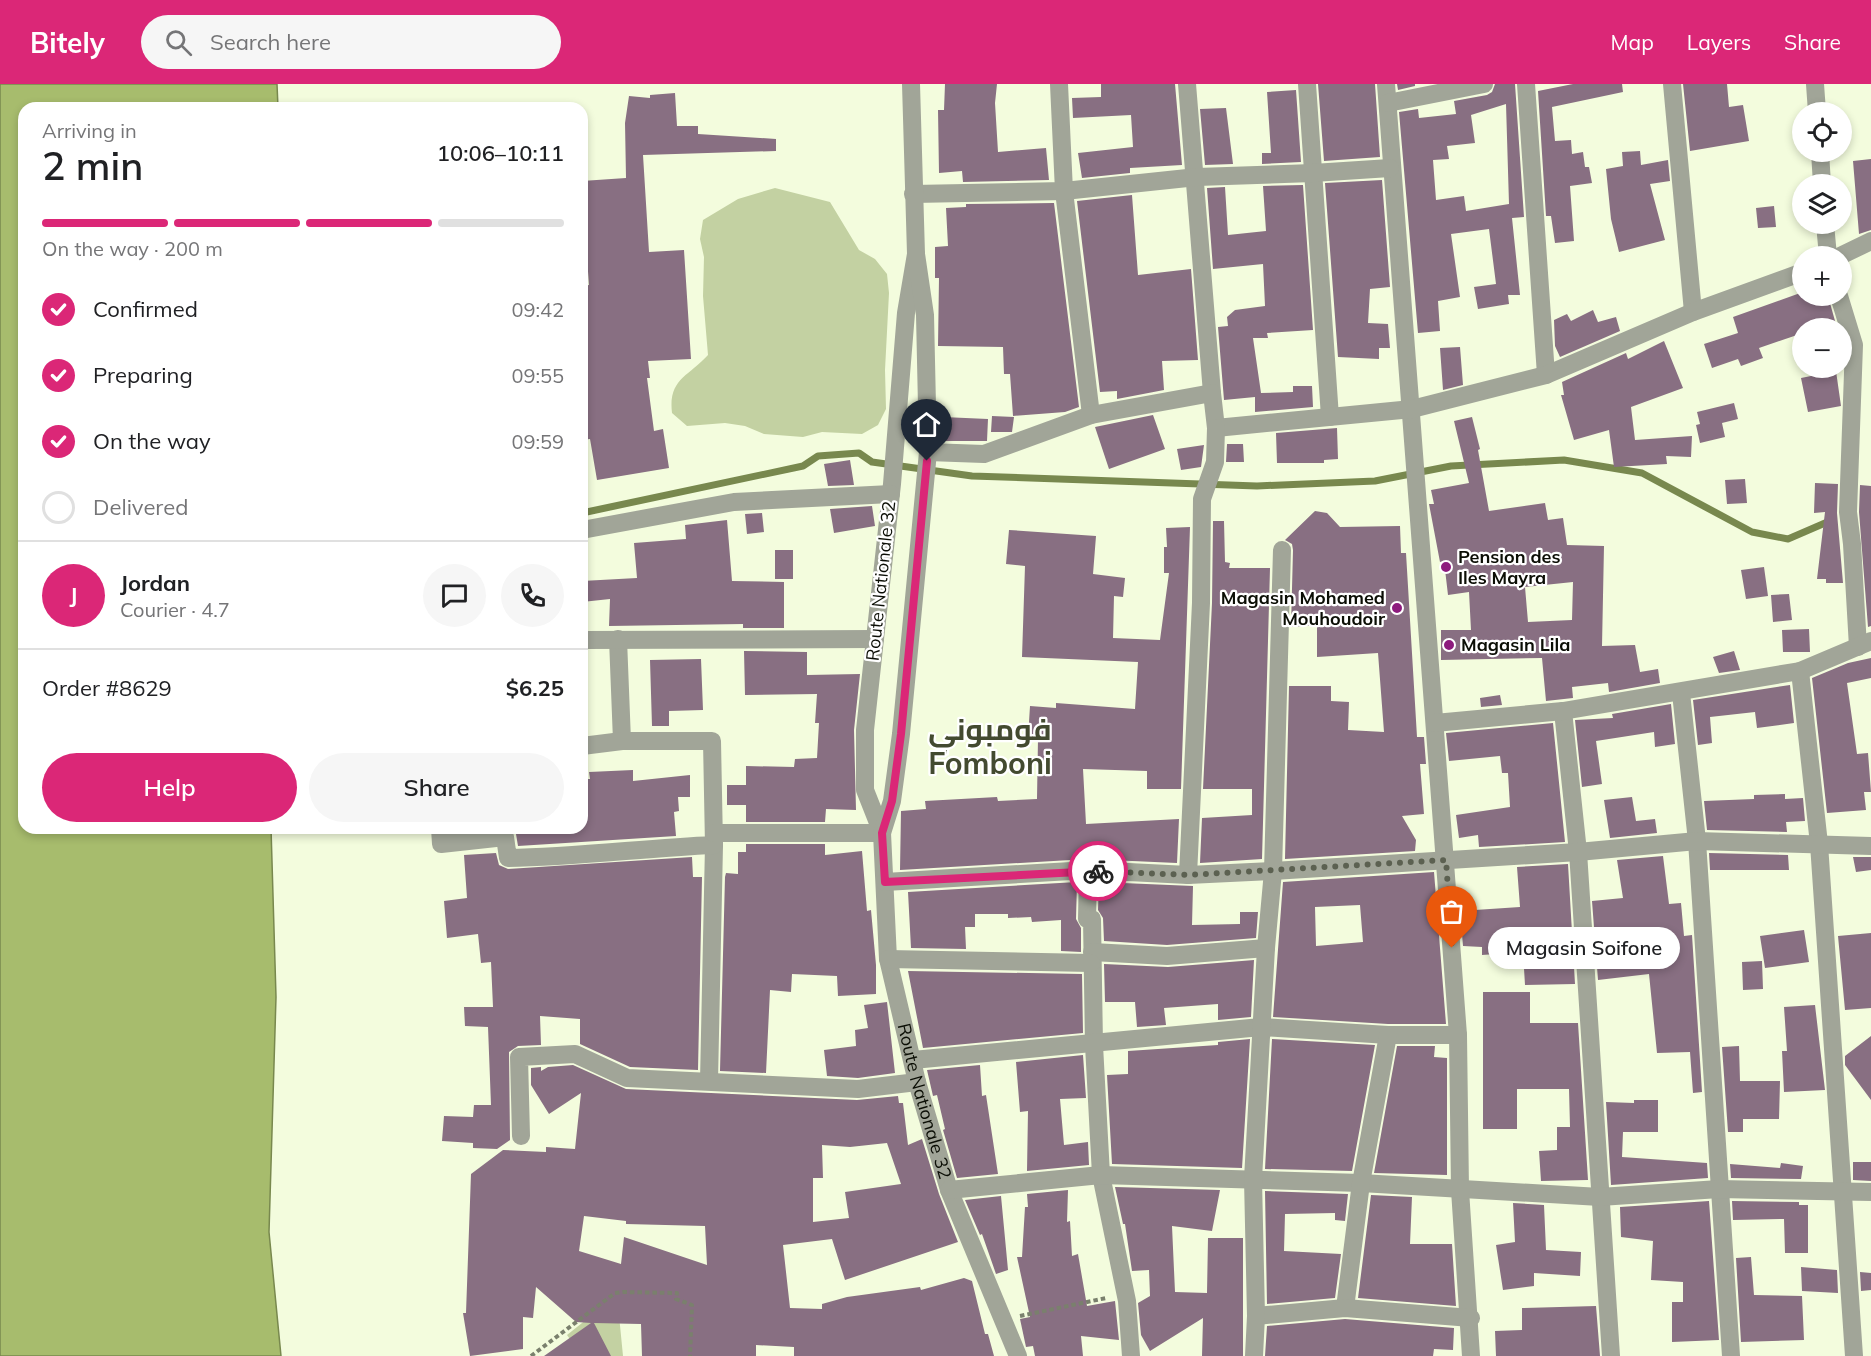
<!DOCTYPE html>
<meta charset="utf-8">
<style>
body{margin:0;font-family:Mulish,Cairo,sans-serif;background:#f6f6f6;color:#202124;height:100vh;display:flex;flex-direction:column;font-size:22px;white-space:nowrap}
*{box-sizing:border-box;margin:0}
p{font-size:20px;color:#757577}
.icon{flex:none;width:33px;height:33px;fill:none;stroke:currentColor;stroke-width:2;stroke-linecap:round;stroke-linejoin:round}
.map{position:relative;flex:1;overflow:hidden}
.sheet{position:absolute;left:18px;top:18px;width:570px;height:732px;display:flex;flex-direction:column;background:#fff;border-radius:18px;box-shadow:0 3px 9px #0003}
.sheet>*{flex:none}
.controls{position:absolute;left:1792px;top:18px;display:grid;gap:12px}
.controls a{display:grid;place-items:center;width:60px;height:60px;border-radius:50%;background:#fff;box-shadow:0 3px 9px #0003;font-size:30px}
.pin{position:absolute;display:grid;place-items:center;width:51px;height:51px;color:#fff;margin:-62px -26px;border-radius:50% 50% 50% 0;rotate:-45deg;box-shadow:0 0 6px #0007}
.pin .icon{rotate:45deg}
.courier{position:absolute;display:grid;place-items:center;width:60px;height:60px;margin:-30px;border:4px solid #db2777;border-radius:50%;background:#fff;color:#222;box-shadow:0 2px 8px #0007}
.bubble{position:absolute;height:42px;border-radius:21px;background:#fff;box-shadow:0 3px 9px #0003;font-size:20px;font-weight:600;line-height:42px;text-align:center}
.headline em{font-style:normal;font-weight:600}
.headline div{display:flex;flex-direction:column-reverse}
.headline{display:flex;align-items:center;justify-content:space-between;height:102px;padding:0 24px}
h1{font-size:39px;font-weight:600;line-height:45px}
.bar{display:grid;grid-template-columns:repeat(4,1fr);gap:9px 6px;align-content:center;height:72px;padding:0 24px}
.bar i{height:8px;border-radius:4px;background:#e0e0e0}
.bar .current{background:#db2777}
.bar p{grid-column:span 4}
.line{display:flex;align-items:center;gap:15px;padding:0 24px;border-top:2px solid #e0e0e0}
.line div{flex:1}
.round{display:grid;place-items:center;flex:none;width:63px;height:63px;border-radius:32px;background:#f6f6f6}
ol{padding:0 24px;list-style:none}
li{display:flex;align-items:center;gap:18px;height:66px}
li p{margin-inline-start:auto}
li .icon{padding:6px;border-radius:50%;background:#db2777;color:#fff;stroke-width:4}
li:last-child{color:#757577}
li i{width:33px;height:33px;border:3px solid #e0e0e0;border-radius:50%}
.primary-button{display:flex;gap:12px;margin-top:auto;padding:12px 24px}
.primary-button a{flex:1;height:69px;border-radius:36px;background:#db2777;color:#fff;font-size:24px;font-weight:600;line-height:69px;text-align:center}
.primary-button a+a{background:#f6f6f6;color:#202124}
header{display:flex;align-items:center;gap:36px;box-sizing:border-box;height:84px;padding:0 30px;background:#db2777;color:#fff}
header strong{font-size:28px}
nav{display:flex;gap:33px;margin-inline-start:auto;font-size:21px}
.search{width:420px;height:54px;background:#f6f6f6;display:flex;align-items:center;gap:15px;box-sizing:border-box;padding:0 21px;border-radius:33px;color:#757577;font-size:22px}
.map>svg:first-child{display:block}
.green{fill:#c3d1a2}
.water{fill:#a7bc6d;stroke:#78884e;stroke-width:1.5}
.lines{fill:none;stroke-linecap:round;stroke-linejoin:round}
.stream{stroke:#78884e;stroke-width:7}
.building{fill:#886f82;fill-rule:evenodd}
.path{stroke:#7a806d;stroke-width:4;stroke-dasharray:4.5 3;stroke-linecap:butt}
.minor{stroke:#a1a598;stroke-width:18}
.done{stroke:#5c6151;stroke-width:6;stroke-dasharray:0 10.8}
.route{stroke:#db2777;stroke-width:8}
.poi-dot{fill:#8d1b7d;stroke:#fff;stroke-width:2}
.labels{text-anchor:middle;stroke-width:4.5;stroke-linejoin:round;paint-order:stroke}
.poi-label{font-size:18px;font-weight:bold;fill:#0b0e05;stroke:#fff;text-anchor:start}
.street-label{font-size:18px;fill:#0b0e05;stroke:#fff}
.town-label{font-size:30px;font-weight:bold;fill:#434a30;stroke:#fff}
</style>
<header>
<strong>Bitely</strong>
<div class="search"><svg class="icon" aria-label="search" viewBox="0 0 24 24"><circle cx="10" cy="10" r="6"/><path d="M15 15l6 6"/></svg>Search here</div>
<nav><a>Map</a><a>Layers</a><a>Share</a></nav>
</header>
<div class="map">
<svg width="1871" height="1272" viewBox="0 0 1871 1272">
<rect width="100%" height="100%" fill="#f3fcdd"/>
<path class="green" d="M775 104 830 118 859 166 875 175 887 190 889 209 885 286 886 325 878 341 862 350 822 348 803 353 764 350 745 342 725 339 687 342 672 329C668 295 688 293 708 271L703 212 704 173 700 155 703 136 738 115Z
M617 1211 623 1272H582L567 1251Z"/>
<path class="water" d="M0 0H277L278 24H24V744H271L276 913 269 1148 281 1272H0Z"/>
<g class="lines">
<path class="stream" d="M582 429 803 382 818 372 859 369 872 378 972 392 1257 402 1375 397 1451 382 1564 376 1642 389 1752 448 1788 455 1832 436"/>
</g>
<path class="building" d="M945 0H997L995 19 998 68 1046 64 1049 96 963 98 962 87 939 89 938 26H944Z
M1101 0H1175L1182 81 1130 84V89L1082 94 1078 69 1133 63 1131 31 1073 34 1072 14 1101 13Z
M1318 0H1375L1380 73 1324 77Z
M1397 0H1415V2L1398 6Z
M1495 0H1515L1524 133 1512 134 1520 211H1508L1509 220 1478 225 1474 203 1496 200 1489 145 1451 150 1460 213 1438 217 1440 247 1418 249 1399 28 1418 25 1419 34 1456 30 1454 17 1487 11 1492 8ZM1506 20 1509 120 1466 127 1464 112 1436 116 1433 76 1449 75 1447 62 1475 59 1471 31Z
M1573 0H1622L1623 8 1552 23 1555 57 1571 56 1572 70 1583 68 1585 83H1589L1592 99 1570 102 1574 157 1555 159 1551 132H1546L1538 7Z
M1683 0H1727L1729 23 1743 21 1749 57 1690 67Z
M1296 6 1301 78 1262 80V69H1271L1267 8Z
M675 9 677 42H698V50L776 55V67L643 71 649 168 684 166 691 275 648 277 650 294H647L654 347 663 345 669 384 597 396 590 355 582 356V202L589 201 585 147H582V97L626 94 625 39 629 12 650 14V11Z
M1226 24 1233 80 1205 81 1200 25Z
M1640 67 1641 81 1668 76 1670 97 1650 100 1665 156 1619 168 1611 135 1606 85 1623 82 1622 68Z
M1871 75V146L1859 150 1853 77Z
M1382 96 1390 203 1370 205 1368 239 1388 240 1390 264H1379V275L1338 273 1325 99Z
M1303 101 1313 246 1267 249 1268 254H1253L1261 309 1293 308V302H1312L1313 323 1255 328V313L1224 316 1218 243 1228 242 1227 233 1235 226 1265 222 1263 180 1213 185 1207 104 1225 103 1228 151 1266 147 1263 102Z
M1132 111 1138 191 1191 185 1198 276 1162 277 1164 306 1117 315V307L1100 308 1077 117Z
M1054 119 1079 323 1065 328 1013 332 1010 290H1004L1003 263 938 262 939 194H935V163L948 162 946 124 966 123V120Z
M1774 122 1776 143 1758 144 1756 124Z
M1803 208V212H1828L1837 244H1803V249L1759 264 1763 274 1741 282 1738 275 1712 284 1704 260 1738 249 1733 233Z
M1593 226 1598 238 1616 233 1620 247 1560 273 1555 262 1554 236 1567 230 1571 237Z
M1664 257 1683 304 1631 323 1635 356 1692 352 1691 373 1666 372 1667 380 1614 383 1609 346 1574 356 1561 311H1564L1562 298 1626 269 1628 275Z
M1460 263 1463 301 1443 306 1440 264Z
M1836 287 1841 322 1808 328 1801 294Z
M1734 319 1738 335 1722 339 1725 353 1700 359 1696 341 1700 340 1697 328Z
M1153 331 1165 365 1109 385 1095 343Z
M992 332 1014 333 1012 348H991Z
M943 333 988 335 987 357H942Z
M1472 333 1480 365 1478 366 1489 427 1545 419 1548 436 1563 434 1567 461 1604 462 1602 562 1635 561 1640 588 1658 585 1660 599 1609 608 1608 599 1572 603 1573 614 1546 617 1542 574 1441 576V546H1471L1469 508 1448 511 1444 477 1440 478 1429 420H1434L1431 406 1469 399 1454 337ZM1573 498 1572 536 1528 538 1525 503Z
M1337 344 1338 375 1324 376V379H1277L1276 349Z
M1227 360H1243L1244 378H1226Z
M1204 361 1201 383 1181 386 1177 365Z
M850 376 854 401 828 402 824 380Z
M1745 395 1747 419 1727 420 1725 396Z
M1815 399 1838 400 1837 429 1843 499H1826V495H1817L1825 428 1814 429Z
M1860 401 1871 402V542L1868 543 1859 428Z
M872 422 875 442 834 449 830 425Z
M1315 427 1327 429 1340 443 1400 442 1401 469H1406L1417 653H1424L1426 680H1420L1424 730 1402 732 1416 756 1415 767 1285 775 1289 602H1331V617L1349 618 1348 646 1384 648 1378 569 1317 573V541L1291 543 1293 466 1292 460 1285 456Z
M762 429 764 448 747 450 745 430Z
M727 436 732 497 784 498V544H743V540L609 542 610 515 582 518V497L637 494 634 459 686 455 685 441Z
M1213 437H1224L1225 478 1230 479 1229 484H1270L1262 775 1200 779 1202 734 1252 731V705H1203L1212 519Z
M1190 443 1181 705H1147V687L1083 685 1086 740 1179 735 1177 779 1087 775 900 786 901 727 926 725 925 717 997 713 998 717 1037 715 1038 655 1028 654 1030 622 1056 624V619L1135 625 1138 578 1022 573 1025 482 1006 480 1009 446 1096 452 1093 490 1125 494 1123 513 1114 512 1113 554 1160 556 1169 489H1164V463H1167L1166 444Z
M775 466H793V495H775Z
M1764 483 1768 512 1746 515 1741 486Z
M1789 510 1792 536 1773 538 1771 511Z
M1809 545 1810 568H1783L1782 546Z
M744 567 807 568V591L860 590 854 646 856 726 826 725 825 738H746V721H727V701H746V682L794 683 795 675 817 674 819 639H815L817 610 745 611Z
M1734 567 1740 586 1719 589 1713 573Z
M1871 574V594L1847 599 1857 670 1868 669 1871 708H1864L1866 726 1827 729 1812 594 1848 579Z
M701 575 703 626 669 627V642H652L650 576Z
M1790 601 1794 639 1757 644 1755 628 1710 633 1712 659 1698 661 1693 616Z
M1500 611 1502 621 1481 623 1480 614Z
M1671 620 1675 660 1655 663 1654 648 1596 657 1602 700 1582 703 1575 636 1613 634 1612 630Z
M1553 639 1565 758 1479 763 1478 751 1459 754 1456 731 1510 723 1508 689H1502L1500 672 1449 677 1446 649Z
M633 686V697L690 691V713H678L679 727 674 728 676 752 518 762 515 744H582V695H590L589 688Z
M1785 710V715L1803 714 1805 737 1786 738 1787 748 1707 746 1704 717 1754 715V711Z
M1632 713 1636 737 1655 735 1657 749 1610 754 1604 716Z
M746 760H825V771L862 767 867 827 871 826 876 881V910L838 912 837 892 792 890 791 908 770 906 766 989 720 987 725 793 726 789 738 790V768H746Z
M496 769 499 781 508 785 692 773 693 793H702L698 986 630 983 580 960V935L540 932 541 961 518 962 509 968 510 1056 497 1065 473 1064V1059L442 1057 444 1032 473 1033 474 1021H491L488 943 465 942 464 923H493L491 878 481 879 478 850 447 854 444 817 467 814 464 771Z
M1709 769 1788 771 1789 786H1710Z
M1663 772 1669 820 1681 819 1684 852 1692 851 1702 1008 1693 1009 1690 968 1657 969 1649 890 1598 896 1592 817 1623 814 1617 776Z
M1853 773H1871V786L1856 788Z
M1568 780 1575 900 1525 901 1523 868 1482 871V863L1463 862 1460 827 1520 823 1517 783Z
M1434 788 1446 940H1388L1273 933 1283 798ZM1360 821 1363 858 1316 862 1315 823Z
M1077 798 1076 835 1081 844V868L1061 867V836L1032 838 1031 833 1008 834V830H975V843H965L966 865 911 864 908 808Z
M1099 798 1193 802 1192 841 1240 840V828H1258L1256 854 1167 861 1104 857 1103 834 1098 826Z
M1804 846 1809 878 1765 884 1760 852Z
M1871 849V924L1845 926 1838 852Z
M1254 876 1251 933 1218 936V920L1164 924 1166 941 1137 943 1135 918H1105L1104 880 1168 883Z
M1762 877 1763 905 1743 906 1742 878Z
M908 887 1082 890 1083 949 923 964Z
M1483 908H1530V939H1578L1588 1096 1541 1097 1539 1067 1557 1066V1043H1570L1569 1005H1517V1045H1483Z
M887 918 895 989 858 994 827 992 824 966 856 962 855 946 868 944 864 921Z
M1815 921 1825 1006 1784 1008 1782 967H1787L1784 923Z
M1871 952V1016L1845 981V972Z
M1250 955 1242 1084 1112 1080 1107 991 1128 990V967L1218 961V958Z
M1272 955 1375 961 1352 1087 1265 1085Z
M1397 962H1435L1434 973 1447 974V1091L1374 1089Z
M1739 962 1740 997H1780L1779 1035H1743V1048H1728L1722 963Z
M1083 971 1086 1014 1060 1015 1064 1061 1088 1058 1089 1081 1027 1087 1028 1027 1020 1028 1016 978Z
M573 981 626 1005 857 1016 898 1012 899 1019H903L908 1061 922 1055 939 1110 958 1158 845 1196 832 1155 783 1161 790 1224 822 1225V1220L847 1213 920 1203 921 1206 964 1194 972 1197 985 1250H988L994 1272H794V1263L756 1261V1272H642L641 1240 594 1239 611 1272H544L591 1239 576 1238 536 1203 533 1234 523 1233V1265L470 1272 463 1229H466L471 1090 503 1066 546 1068V1063L575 1065 581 1009 549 1030 531 1001V984L541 983V987L548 983ZM887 1059 901 1100 845 1108 849 1134 813 1138V1094H823L822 1061 850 1063ZM584 1132 626 1137V1140L705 1142 707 1181 624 1153 621 1180 579 1167Z
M980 981 982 1012 986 1011 998 1090 957 1094 943 1046 945 1045 937 1011 933 1012 927 986Z
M1634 1016H1658V1048H1623L1622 1073 1707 1079 1708 1094 1611 1101 1606 1018 1634 1019Z
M1853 1078H1871V1097L1853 1096Z
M1781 1079 1803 1082 1801 1095 1731 1094 1730 1080 1780 1084Z
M1115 1103 1220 1106 1212 1147 1172 1142 1175 1208 1207 1209 1208 1154H1243V1272H1202L1203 1234 1150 1267 1141 1251 1138 1219 1150 1212 1149 1186 1132 1187 1125 1140H1123Z
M1068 1106 1067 1138 1070 1137 1072 1172 1078 1170 1087 1222 1115 1217 1119 1256 1081 1252 1083 1272H1035L1033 1262 1026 1263 1020 1235 1030 1233 1017 1173H1022L1025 1123H1028L1027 1110Z
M1265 1107 1348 1110 1345 1137 1335 1136V1129L1285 1130 1284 1167 1341 1170 1335 1214 1267 1220Z
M1371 1111 1412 1113 1410 1160H1452L1456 1222 1358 1214Z
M1001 1112 1008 1186 996 1190 982 1150 980 1151 965 1116Z
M1709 1117 1719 1256 1672 1258V1218H1683V1198L1651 1196 1653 1157 1621 1153 1620 1123Z
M1732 1117 1799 1118V1121H1808V1169H1785L1784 1135 1733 1136Z
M1513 1119 1544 1121 1546 1166 1581 1168 1580 1192 1534 1189V1202L1503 1206 1496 1161 1515 1158Z
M1751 1173 1754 1211 1802 1212 1804 1256 1741 1258 1736 1174Z
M1801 1183 1837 1186 1838 1209 1802 1207Z
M1860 1188 1871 1189V1206L1861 1207Z
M1596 1222 1600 1272H1496L1495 1247 1522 1246V1224Z
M1345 1235 1454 1244 1453 1266 1434 1265 1433 1272H1265L1267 1242Z"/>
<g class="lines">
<path class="path" d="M1020 1232 1106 1214
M531 1272 615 1209 623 1208 677 1209 676 1215 692 1221 690 1272"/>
<g class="minor">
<path d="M1059 0 1064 107 1091 331"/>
<path d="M1187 0 1212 309"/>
<path d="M1307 0 1330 333"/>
<path d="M1386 0 1458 951 1460 1106 1471 1272"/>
<path d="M1526 0 1546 291"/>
<path d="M1672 0 1693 228"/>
<path d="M1815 0 1817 28"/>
<path d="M1388 19 1484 0"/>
<path d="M1820 68 1822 100"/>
<path d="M913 110 1064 107 1197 93 1313 89 1390 84"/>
<path d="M1825 140 1828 172"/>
<path id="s1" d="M916 170 906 229 892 400 865 646V706L882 749 888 875 917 998 949 1106 1018 1272"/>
<path d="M1840 172 1871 157"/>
<path d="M1839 212 1854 261 1848 428 1852 460 1858 563"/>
<path d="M928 368 984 370 1091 331 1212 309 1216 344 1412 325 1546 291 1693 228 1803 188"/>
<path d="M582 446 734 418 891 410"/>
<path d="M618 555 622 657"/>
<path d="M582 556 875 555"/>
<path d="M1800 587 1819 760 1854 1272"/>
<path d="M1681 609 1697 757 1731 1272"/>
<path d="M1563 627 1578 768 1611 1272"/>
<path d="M1435 639 1563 627 1800 587 1871 557"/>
<path d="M582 662 622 657H712L714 761 709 997"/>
<path d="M440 744 441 760 505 753 508 774C577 773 645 764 714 761"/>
<path d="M714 749H882"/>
<path d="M882 749 892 717 901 650 928 368 925 231 916 170 911 0"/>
<path d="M1088 786 1087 835H1092L1094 961 1101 1091 1127 1217 1131 1272"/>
<path d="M1188 791 1201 519 1202 415 1215 378 1216 344"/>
<path d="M885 798 1088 786 1188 791 1273 787 1578 768 1697 757 1871 762"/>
<path d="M1092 868 1167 872 1266 864"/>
<path d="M888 875 1091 879"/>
<path d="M913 976 1261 943 1388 951H1458"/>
<path d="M521 1052 519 973 575 970 627 994 858 1005 917 998"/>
<path d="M949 1106 1101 1091 1361 1099 1600 1113 1719 1105 1871 1108"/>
<path d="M1345 1224 1361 1099 1388 951"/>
<path d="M1256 1232 1345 1224 1471 1234"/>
<path d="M1254 1272 1256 1232 1253 1095 1266 864 1273 787 1282 466"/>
</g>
</g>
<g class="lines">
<path class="done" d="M1098 787 1188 791 1446 776 1452 864"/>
<path class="route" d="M927 377 901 650 892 717 882 749 885 798 1098 787"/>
</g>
<g class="poi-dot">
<circle cx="1446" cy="483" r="6"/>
<circle cx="1397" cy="524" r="6"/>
<circle cx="1449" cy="561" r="6"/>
</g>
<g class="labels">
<g class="poi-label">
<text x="1458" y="479">Pension des<tspan x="1458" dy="21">Iles Mayra</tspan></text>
<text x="1385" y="520" text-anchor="end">Magasin Mohamed<tspan x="1385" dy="21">Mouhoudoir</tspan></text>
<text x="1461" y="567">Magasin Lila</text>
</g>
<g class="street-label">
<text transform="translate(881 497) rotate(-84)" y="6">Route Nationale 32</text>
<text dy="6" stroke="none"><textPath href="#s1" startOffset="858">Route Nationale 32</textPath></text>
</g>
<g class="town-label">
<text x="990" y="656">فومبوني<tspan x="990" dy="34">Fomboni</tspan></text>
</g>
</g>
</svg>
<div class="controls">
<a><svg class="icon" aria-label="locate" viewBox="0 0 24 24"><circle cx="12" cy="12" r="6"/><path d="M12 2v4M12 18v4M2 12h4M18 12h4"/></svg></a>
<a><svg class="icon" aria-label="layers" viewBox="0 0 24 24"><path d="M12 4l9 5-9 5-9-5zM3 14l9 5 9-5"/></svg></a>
<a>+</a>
<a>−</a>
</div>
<div class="pin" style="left:1452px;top:864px;background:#ea580c"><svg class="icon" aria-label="bag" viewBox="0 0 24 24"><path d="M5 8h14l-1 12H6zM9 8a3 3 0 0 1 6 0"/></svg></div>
<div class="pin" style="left:927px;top:377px;background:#1f2937"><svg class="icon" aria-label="home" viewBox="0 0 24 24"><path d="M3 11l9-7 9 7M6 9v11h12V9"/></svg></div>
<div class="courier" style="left:1098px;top:787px"><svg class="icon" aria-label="bike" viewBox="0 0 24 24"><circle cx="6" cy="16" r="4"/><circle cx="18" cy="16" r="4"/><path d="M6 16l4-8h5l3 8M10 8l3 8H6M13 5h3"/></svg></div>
<div class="bubble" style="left:1488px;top:843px;width:192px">Magasin Soifone</div>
<section class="sheet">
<div class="headline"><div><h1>2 min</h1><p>Arriving in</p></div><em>10:06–10:11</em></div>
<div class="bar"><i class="current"></i><i class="current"></i><i class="current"></i><i></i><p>On the way · 200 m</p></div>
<ol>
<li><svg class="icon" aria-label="check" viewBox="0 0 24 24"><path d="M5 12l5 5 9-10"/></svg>Confirmed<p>09:42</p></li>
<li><svg class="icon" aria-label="check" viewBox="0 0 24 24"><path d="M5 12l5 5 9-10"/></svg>Preparing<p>09:55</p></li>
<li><svg class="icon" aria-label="check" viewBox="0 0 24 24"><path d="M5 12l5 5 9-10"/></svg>On the way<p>09:59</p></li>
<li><i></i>Delivered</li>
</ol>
<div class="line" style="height:108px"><b class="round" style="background:#db2777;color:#fff">J</b><div><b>Jordan</b><p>Courier · 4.7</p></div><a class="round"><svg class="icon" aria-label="chat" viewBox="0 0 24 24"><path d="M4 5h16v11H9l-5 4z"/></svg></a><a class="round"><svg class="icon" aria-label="phone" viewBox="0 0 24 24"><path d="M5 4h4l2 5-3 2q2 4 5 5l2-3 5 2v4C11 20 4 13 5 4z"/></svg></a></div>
<div class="line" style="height:78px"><div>Order #8629</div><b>$6.25</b></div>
<div class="primary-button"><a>Help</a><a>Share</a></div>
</section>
</div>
